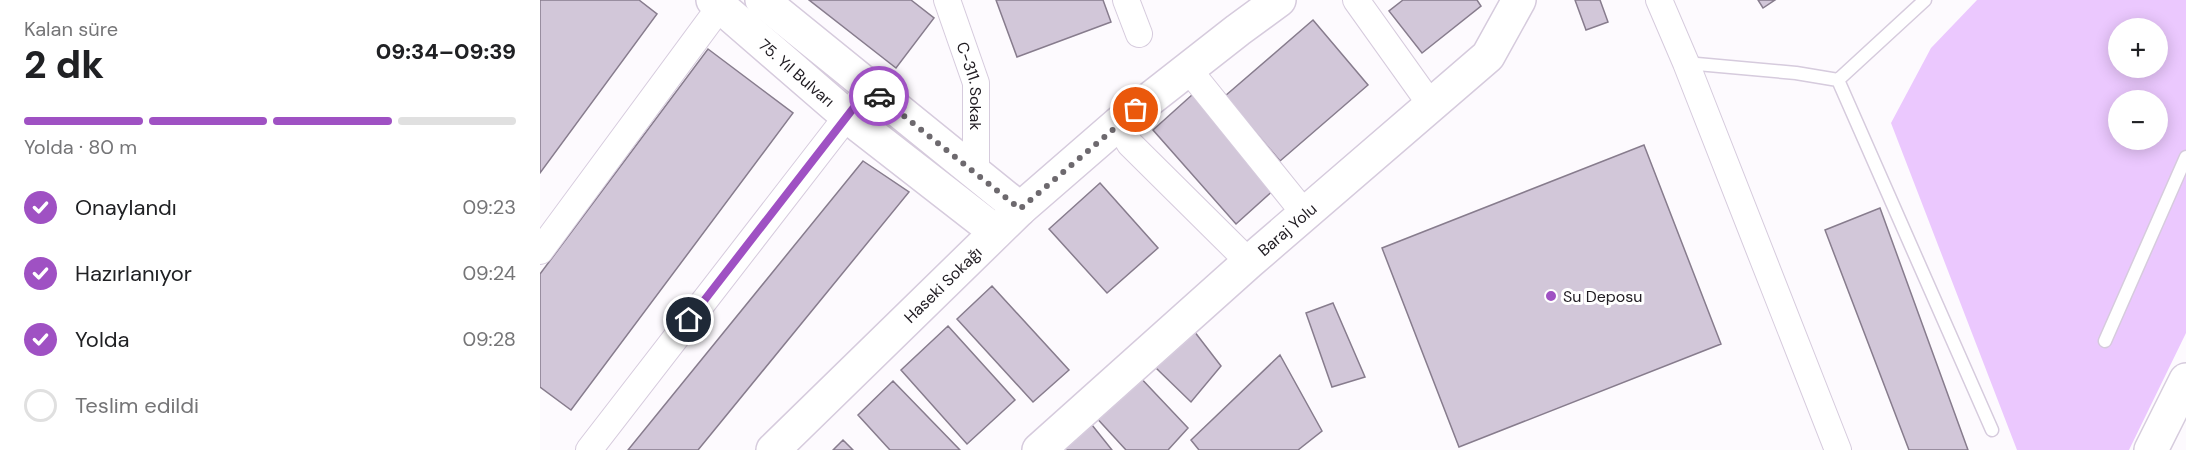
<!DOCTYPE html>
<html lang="tr">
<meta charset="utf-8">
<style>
body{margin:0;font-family:"DM Sans",sans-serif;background:#f2f2f2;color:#202124;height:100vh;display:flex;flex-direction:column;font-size:22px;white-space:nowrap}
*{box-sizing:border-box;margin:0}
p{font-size:20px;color:#757577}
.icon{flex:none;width:33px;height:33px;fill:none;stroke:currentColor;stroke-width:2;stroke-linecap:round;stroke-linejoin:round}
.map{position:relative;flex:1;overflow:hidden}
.side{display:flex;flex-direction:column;background:#fff;width:540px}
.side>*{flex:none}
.fabs{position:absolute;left:1568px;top:18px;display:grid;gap:12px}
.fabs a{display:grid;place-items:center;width:60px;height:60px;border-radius:50%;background:#fff;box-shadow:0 3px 15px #0003;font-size:30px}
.pin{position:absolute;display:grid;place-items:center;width:51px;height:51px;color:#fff;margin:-26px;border:3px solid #fff;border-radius:50%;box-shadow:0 2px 6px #0007}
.courier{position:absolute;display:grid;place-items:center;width:60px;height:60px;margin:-30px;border:4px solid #9f51c3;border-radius:50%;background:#fff;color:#222;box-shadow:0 2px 8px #0007}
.head em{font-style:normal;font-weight:800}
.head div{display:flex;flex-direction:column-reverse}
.head{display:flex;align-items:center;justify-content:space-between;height:102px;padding:0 24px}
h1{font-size:39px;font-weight:800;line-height:45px}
.bar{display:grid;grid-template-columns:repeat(4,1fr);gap:9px 6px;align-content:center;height:72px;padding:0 24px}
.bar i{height:8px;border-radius:4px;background:#e0e0e0}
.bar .active{background:#9f51c3}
.bar p{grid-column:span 4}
ol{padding:0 24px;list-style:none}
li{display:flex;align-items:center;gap:18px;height:66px}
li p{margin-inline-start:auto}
li .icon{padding:6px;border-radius:50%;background:#9f51c3;color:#fff;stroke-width:4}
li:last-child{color:#757577}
li i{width:33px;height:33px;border:3px solid #e0e0e0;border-radius:50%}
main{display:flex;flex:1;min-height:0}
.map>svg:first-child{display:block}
.green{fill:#ebc8fe;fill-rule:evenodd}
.building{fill:#d2c7d9;stroke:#877c8d;stroke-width:1.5}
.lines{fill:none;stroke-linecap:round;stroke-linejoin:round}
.lane-casing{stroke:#d6cbdd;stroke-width:15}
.street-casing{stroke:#d6cbdd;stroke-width:28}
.secondary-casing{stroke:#d6cbdd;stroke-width:36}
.primary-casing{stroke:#d6cbdd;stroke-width:36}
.highway-casing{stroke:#d6cbdd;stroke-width:36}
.lane{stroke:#fff;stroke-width:12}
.street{stroke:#fff;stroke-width:26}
.secondary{stroke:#fff;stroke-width:33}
.primary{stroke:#fff;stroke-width:33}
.highway{stroke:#fff;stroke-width:33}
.done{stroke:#6d696e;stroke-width:6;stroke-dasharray:0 10.8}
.route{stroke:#9f51c3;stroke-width:8}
.poi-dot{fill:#9f51c3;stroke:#fff;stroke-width:2}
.labels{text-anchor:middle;stroke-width:6;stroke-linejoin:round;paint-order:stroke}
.street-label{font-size:16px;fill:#1f1b21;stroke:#fff}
.poi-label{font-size:16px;fill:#1f1b21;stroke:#fff;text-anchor:start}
</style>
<main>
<section class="side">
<div class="head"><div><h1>2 dk</h1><p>Kalan süre</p></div><em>09:34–09:39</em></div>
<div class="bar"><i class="active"></i><i class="active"></i><i class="active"></i><i></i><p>Yolda · 80 m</p></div>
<ol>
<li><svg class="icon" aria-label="check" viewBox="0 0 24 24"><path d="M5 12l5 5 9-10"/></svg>Onaylandı<p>09:23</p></li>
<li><svg class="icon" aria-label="check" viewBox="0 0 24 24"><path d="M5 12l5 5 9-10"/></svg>Hazırlanıyor<p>09:24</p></li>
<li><svg class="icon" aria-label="check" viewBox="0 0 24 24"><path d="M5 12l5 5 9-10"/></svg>Yolda<p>09:28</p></li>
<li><i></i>Teslim edildi</li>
</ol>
</section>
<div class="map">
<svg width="1646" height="450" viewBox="0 0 1646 450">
<rect width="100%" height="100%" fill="#fdfafe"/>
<path class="green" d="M1437 0H1646V333L1589 450H1477L1351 123 1391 48ZM1578 28H1617V68H1578ZM1578 100H1617V140H1578Z"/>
<path class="building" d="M0 0H99L117 14 0 173Z
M269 0H371L394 18 356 68Z
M456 0H563L571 22 477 57Z
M863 0H937L941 6 882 53 849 11Z
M1035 0H1060L1068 22 1046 30Z
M1218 0H1235L1223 8Z
M773 20 828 85 740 161 685 96Z
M168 49 253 113 31 410 0 387V274Z
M653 94 736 188 696 224 613 130Z
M1104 145 1181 344 919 447 842 248Z
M323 161 369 192 158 450H88Z
M560 183 618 248 567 293 509 229Z
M1340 208 1428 450H1369L1285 230Z
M452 286 529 370 493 402 417 319Z
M793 303 825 377 792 387 766 313Z
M408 326 475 400 427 444 361 370Z
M654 331 681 366 651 402 615 367Z
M740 355 782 431 758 450H659L651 440Z
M596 373 648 428 628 450H586L553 414Z
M353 381 420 450H350L318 415Z
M548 420 572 450H515Z
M303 440 313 450H293Z"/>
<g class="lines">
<g class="lane-casing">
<path id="lane" d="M1146 63 1256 73 1298 80 1385 0
M1298 80 1452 430
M1565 341 1646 157"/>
</g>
<g class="street-casing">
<g id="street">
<path id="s1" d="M407 0 436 83V175"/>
<path d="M586 0 599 34"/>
<path d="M816 0 891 105"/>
<path d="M1119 0 1146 63 1298 450"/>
<path d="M648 69 765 214"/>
<path d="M578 124 590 144 709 262"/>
<path d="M0 251 185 0"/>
<path d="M49 450 329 88"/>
</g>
</g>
<g class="secondary-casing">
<g id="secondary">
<path id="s2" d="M173 0 307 116 456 232"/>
<path d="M222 0 480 209"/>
</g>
</g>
<g class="primary-casing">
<g id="primary">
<path id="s3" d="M233 450 480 209 578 124 698 30 739 0"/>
<path id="s4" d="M499 450 709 262 948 56 979 0"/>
</g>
</g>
<g class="highway-casing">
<path id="highway" d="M1611 450 1646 380"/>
</g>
<use href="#lane" class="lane"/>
<use href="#street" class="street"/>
<use href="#secondary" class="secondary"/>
<use href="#primary" class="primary"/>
<use href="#highway" class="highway"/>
</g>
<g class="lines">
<path class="done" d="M339 96 480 209 596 110"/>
<path class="route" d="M149 320 329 88 339 96"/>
</g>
<circle class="poi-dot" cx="1011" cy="296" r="6"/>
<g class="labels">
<g class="street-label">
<text dy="6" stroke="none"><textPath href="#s2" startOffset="111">75. Yıl Bulvarı</textPath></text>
<text dy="6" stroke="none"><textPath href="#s1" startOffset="90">C-311. Sokak</textPath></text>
<text dy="6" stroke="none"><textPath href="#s4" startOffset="332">Baraj Yolu</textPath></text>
<text dy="6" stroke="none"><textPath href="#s3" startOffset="237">Haseki Sokağı</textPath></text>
</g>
<g class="poi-label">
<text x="1023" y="302">Su Deposu</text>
</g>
</g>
</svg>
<div class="fabs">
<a>+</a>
<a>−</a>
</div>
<div class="pin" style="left:596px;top:110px;background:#ea580c"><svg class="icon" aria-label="bag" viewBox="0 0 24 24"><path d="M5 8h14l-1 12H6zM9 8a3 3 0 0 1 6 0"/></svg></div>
<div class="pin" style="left:149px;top:320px;background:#1f2937"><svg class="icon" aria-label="home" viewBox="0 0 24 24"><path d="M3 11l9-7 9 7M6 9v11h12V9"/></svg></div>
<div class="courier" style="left:339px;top:96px"><svg class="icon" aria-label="car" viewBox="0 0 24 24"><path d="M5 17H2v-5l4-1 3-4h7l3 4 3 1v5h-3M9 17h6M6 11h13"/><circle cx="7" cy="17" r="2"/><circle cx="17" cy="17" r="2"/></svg></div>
</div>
</main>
